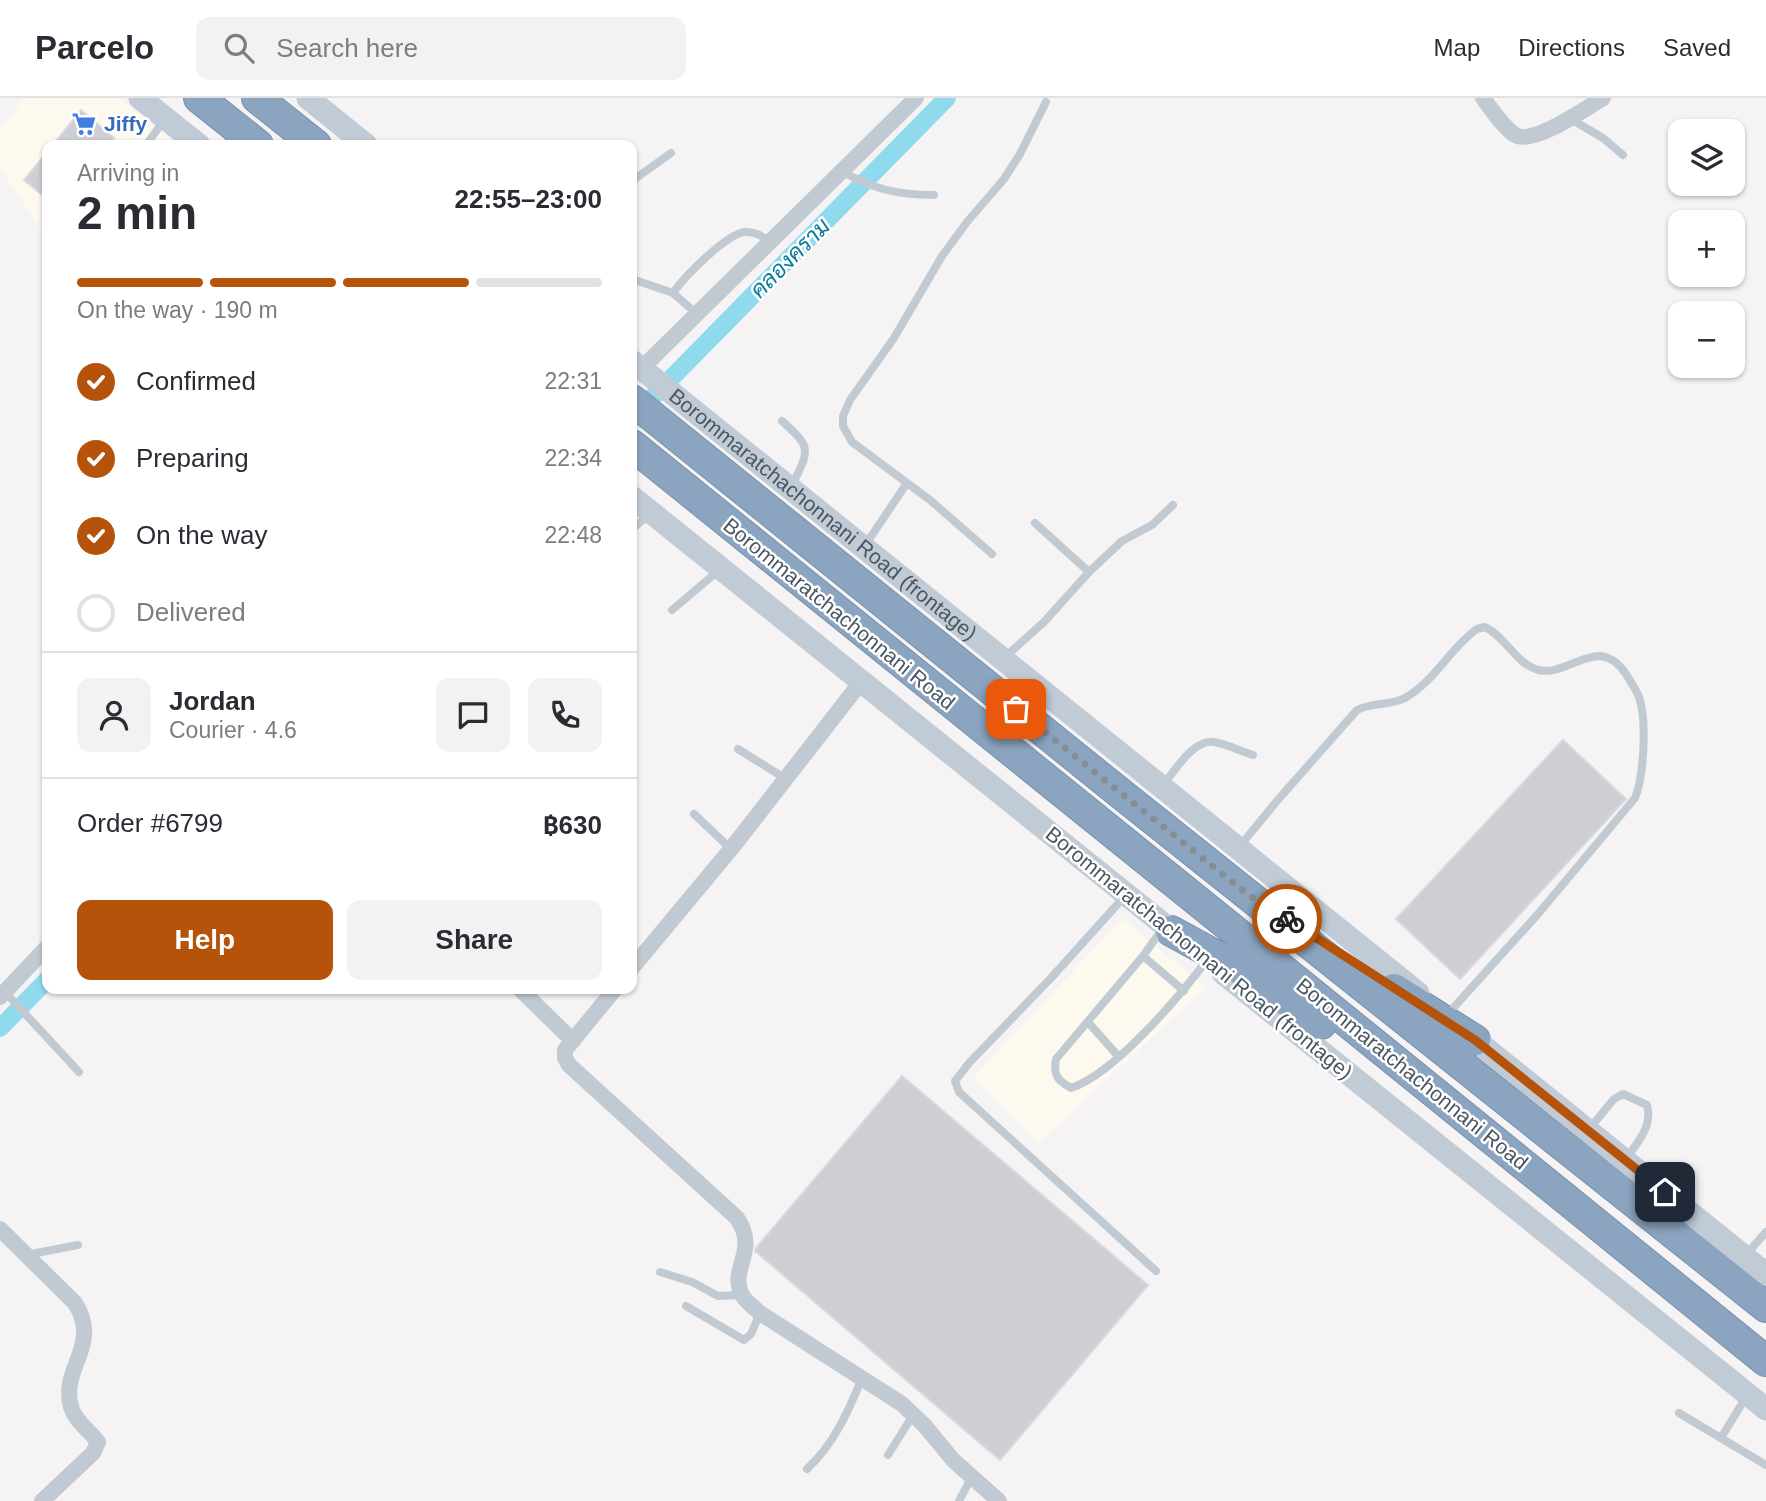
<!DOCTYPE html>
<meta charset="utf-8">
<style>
body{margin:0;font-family:Arial,Sarabun,sans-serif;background:#f2f2f3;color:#2b2b33;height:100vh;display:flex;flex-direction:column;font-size:26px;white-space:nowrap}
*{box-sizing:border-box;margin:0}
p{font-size:23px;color:#7c7c81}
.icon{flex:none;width:38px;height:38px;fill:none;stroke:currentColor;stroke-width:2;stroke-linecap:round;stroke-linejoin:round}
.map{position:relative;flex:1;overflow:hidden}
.sheet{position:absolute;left:42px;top:42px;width:595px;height:854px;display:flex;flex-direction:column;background:#fff;border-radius:14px;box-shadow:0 2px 5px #0004}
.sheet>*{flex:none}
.controls{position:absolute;left:1668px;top:21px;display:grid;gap:14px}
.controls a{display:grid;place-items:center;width:77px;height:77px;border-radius:14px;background:#fff;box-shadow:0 2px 5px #0004;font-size:35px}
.pin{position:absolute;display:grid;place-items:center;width:60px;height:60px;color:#fff;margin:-30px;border-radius:14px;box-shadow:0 4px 10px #0006}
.courier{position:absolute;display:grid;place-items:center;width:70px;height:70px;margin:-35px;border:5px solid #b45309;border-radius:50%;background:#fff;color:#222;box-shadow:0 2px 9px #0007}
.head em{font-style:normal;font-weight:600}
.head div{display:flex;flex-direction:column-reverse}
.head{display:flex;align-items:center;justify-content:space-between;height:119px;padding:0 35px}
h1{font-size:46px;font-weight:600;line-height:52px}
.bar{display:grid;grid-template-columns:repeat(4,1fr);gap:10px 7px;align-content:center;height:84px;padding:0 35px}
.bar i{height:9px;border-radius:5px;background:#e1e1e2}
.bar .current{background:#b45309}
.bar p{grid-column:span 4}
.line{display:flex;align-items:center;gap:18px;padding:0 35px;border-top:2px solid #e1e1e2}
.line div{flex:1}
.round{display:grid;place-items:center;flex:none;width:74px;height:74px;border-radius:14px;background:#f2f2f3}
ol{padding:0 35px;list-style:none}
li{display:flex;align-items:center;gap:21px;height:77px}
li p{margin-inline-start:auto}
li .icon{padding:7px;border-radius:50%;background:#b45309;color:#fff;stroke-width:4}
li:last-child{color:#7c7c81}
li i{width:38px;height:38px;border:4px solid #e1e1e2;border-radius:50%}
.primary-button{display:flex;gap:14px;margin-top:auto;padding:14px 35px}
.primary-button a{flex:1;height:80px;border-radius:14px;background:#b45309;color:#fff;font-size:28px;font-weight:600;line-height:80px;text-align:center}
.primary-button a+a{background:#f2f2f3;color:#2b2b33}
header{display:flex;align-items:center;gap:42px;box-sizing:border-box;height:98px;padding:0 35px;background:#fff;border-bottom:2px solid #e1e1e2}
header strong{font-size:33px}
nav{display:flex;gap:38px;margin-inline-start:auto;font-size:24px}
.search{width:490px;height:63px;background:#f2f2f3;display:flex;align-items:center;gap:18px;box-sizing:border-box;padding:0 24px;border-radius:14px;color:#7c7c81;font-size:26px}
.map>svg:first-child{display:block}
.commercial{fill:#fdf9ef}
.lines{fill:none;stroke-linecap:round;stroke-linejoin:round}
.canal{stroke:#90daee;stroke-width:18}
.building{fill:#cdcfd5;stroke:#d7d9de;stroke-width:2}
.highway-casing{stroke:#7690ad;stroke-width:32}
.lane{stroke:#c1cad2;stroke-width:8}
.street{stroke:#c1cad2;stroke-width:16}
.secondary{stroke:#c1cbd6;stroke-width:23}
.highway{stroke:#8ba5c1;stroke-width:30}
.done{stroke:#868d94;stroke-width:7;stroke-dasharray:0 12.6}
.route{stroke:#b45309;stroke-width:9}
.labels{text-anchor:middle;stroke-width:5;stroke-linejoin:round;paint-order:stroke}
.shop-label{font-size:21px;font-weight:bold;fill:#366cbe;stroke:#fff;text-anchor:start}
.street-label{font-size:21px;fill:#4a5661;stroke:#fff}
.water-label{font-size:23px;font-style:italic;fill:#0c7c9b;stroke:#fff}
</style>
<header>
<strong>Parcelo</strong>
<div class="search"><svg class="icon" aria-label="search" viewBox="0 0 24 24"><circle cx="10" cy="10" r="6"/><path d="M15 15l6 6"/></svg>Search here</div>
<nav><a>Map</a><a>Directions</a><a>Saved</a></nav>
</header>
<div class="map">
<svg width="1766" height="1403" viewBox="0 0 1766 1403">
<rect width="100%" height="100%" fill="#f5f3f3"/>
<path class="commercial" d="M25 0H119L177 47H47V142L0 69V30Z
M1122 821 1206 889 1039 1045 974 979Z"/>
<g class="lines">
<path class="canal" d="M637 315 947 0
M0 930 47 882"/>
</g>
<path class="building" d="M81 12 114 40 108 47H53Z
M47 54V101L24 82Z
M1563 642 1626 701 1460 881 1396 821Z
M902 978 1148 1187 1000 1362 755 1153 756 1150Z"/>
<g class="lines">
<g class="highway-casing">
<path id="highway" d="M199 0 258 47
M257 0 316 47
M632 302 1120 695 1766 1209
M632 347C1009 654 1390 955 1766 1263
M1171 833 1237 869 1321 926
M1394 891 1475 942"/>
</g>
<path class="lane" d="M1569 20 1603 40 1623 57
M146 47 165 21
M841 73C874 91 896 97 934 97
M632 83 671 55
M632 181 673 195
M698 217 673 195C684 179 726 136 745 134 755 133 763 139 771 144
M782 323C813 351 809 351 792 388
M1035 425 1089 474
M632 431 649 417
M866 446 907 385
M992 456 930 402 852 344 843 328V318L850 302 894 240 942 158 967 124 1004 81 1020 56 1046 4
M672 512 718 473
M1005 559 1044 524 1089 474 1122 443 1152 427 1173 407
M738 651 786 681
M1163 687C1175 673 1193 641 1214 644 1227 646 1240 653 1253 657
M694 716 731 751
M1240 748 1276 704 1357 612C1372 604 1389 608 1405 600 1435 583 1450 550 1477 531L1485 529C1505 538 1516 566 1538 572 1559 577 1579 558 1600 558 1612 559 1620 567 1626 576 1630 583 1636 591 1639 599 1647 622 1644 678 1635 700L1538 816 1446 918
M1124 799 1051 880 970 964 955 983 959 994 1156 1173
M1163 830 1143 858 1056 961C1053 977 1057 982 1071 990 1114 976 1179 899 1207 862
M1143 858 1184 893
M5 894 79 974
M1088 924 1118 958
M1590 1030 1614 1001 1623 996 1647 1007C1653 1028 1638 1043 1627 1060
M26 1157 78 1147
M1745 1158 1766 1134
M660 1174 692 1184 718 1198 741 1197
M686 1208 744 1242 751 1236 760 1215
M1679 1315 1766 1367
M1721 1340 1746 1299
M888 1357 913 1317
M807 1371C834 1346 848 1314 862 1280
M959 1403 971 1380"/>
<path class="street" d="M1483 0C1492 12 1503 29 1515 37 1533 48 1586 10 1603 0
M641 271 916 0
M632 870 731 751 861 584
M520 891 573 943
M615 891 565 952V960L569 967 737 1120C759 1153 730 1169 741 1195 744 1203 755 1210 760 1215L902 1306 925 1328 953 1362 999 1403
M0 899 47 849
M0 1131 75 1205C102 1248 60 1269 71 1309 75 1323 89 1332 98 1344L93 1355 42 1403"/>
<g class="secondary">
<path d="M140 0 199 47"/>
<path d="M308 0 366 47"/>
<path id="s1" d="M632 263 1418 895"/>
<path d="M632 399 1183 842"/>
<path d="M1223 875 1766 1311"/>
<path d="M1463 932 1766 1176"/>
</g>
<use href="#highway" class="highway"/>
</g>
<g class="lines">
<path class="done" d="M1016 611 1250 798 1287 821"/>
<path class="route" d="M1287 821 1475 942 1665 1094"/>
</g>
<defs>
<g id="supermarket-bare" transform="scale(1.89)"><path d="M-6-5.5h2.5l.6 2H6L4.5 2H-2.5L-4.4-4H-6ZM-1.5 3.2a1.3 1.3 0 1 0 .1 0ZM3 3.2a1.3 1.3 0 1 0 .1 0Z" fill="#3f7fe0" stroke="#fff" stroke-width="2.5" paint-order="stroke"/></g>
</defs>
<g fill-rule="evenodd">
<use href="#supermarket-bare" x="84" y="26"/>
</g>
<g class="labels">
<g class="shop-label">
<text x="104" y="33">Jiffy</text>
</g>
<g class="street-label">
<text dy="7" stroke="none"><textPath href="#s1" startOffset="245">Borommaratchachonnani Road (frontage)</textPath></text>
<text transform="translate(839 516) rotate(39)" y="7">Borommaratchachonnani Road</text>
<text transform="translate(1199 855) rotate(39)" y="7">Borommaratchachonnani Road (frontage)</text>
<text transform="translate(1412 976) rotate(39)" y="7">Borommaratchachonnani Road</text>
</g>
<g class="water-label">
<text transform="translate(790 160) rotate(-45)" y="8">คลองคราม</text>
</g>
</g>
</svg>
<div class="controls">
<a><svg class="icon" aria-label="layers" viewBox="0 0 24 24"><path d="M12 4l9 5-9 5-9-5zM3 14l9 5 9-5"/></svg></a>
<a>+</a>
<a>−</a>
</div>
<div class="pin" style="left:1016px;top:611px;background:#ea580c"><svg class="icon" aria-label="bag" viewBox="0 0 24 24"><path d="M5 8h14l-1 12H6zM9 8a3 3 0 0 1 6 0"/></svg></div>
<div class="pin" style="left:1665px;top:1094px;background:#1f2937"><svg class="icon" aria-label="home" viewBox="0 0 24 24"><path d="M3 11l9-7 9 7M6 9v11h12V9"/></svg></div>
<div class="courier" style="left:1287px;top:821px"><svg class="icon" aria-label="bike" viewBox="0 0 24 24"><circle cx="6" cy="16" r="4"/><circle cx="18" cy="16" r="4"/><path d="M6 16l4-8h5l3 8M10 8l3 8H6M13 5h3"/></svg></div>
<section class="sheet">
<div class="head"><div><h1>2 min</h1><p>Arriving in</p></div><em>22:55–23:00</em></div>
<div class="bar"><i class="current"></i><i class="current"></i><i class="current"></i><i></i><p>On the way · 190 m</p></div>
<ol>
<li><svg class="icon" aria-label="check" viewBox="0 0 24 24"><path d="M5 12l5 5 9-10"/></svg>Confirmed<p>22:31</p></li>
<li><svg class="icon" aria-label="check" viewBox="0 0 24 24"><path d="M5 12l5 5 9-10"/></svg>Preparing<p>22:34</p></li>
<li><svg class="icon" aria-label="check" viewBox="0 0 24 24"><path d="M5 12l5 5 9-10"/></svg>On the way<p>22:48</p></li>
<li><i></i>Delivered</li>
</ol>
<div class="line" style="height:126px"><a class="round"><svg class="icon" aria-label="person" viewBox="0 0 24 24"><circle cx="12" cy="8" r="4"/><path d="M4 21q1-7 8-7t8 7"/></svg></a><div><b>Jordan</b><p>Courier · 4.6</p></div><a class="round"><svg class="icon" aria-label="chat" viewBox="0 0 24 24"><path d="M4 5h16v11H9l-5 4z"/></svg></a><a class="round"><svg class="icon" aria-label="phone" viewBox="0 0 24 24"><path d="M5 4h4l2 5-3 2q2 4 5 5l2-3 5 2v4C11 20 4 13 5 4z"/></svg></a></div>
<div class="line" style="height:91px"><div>Order #6799</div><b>฿630</b></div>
<div class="primary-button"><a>Help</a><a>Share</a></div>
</section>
</div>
